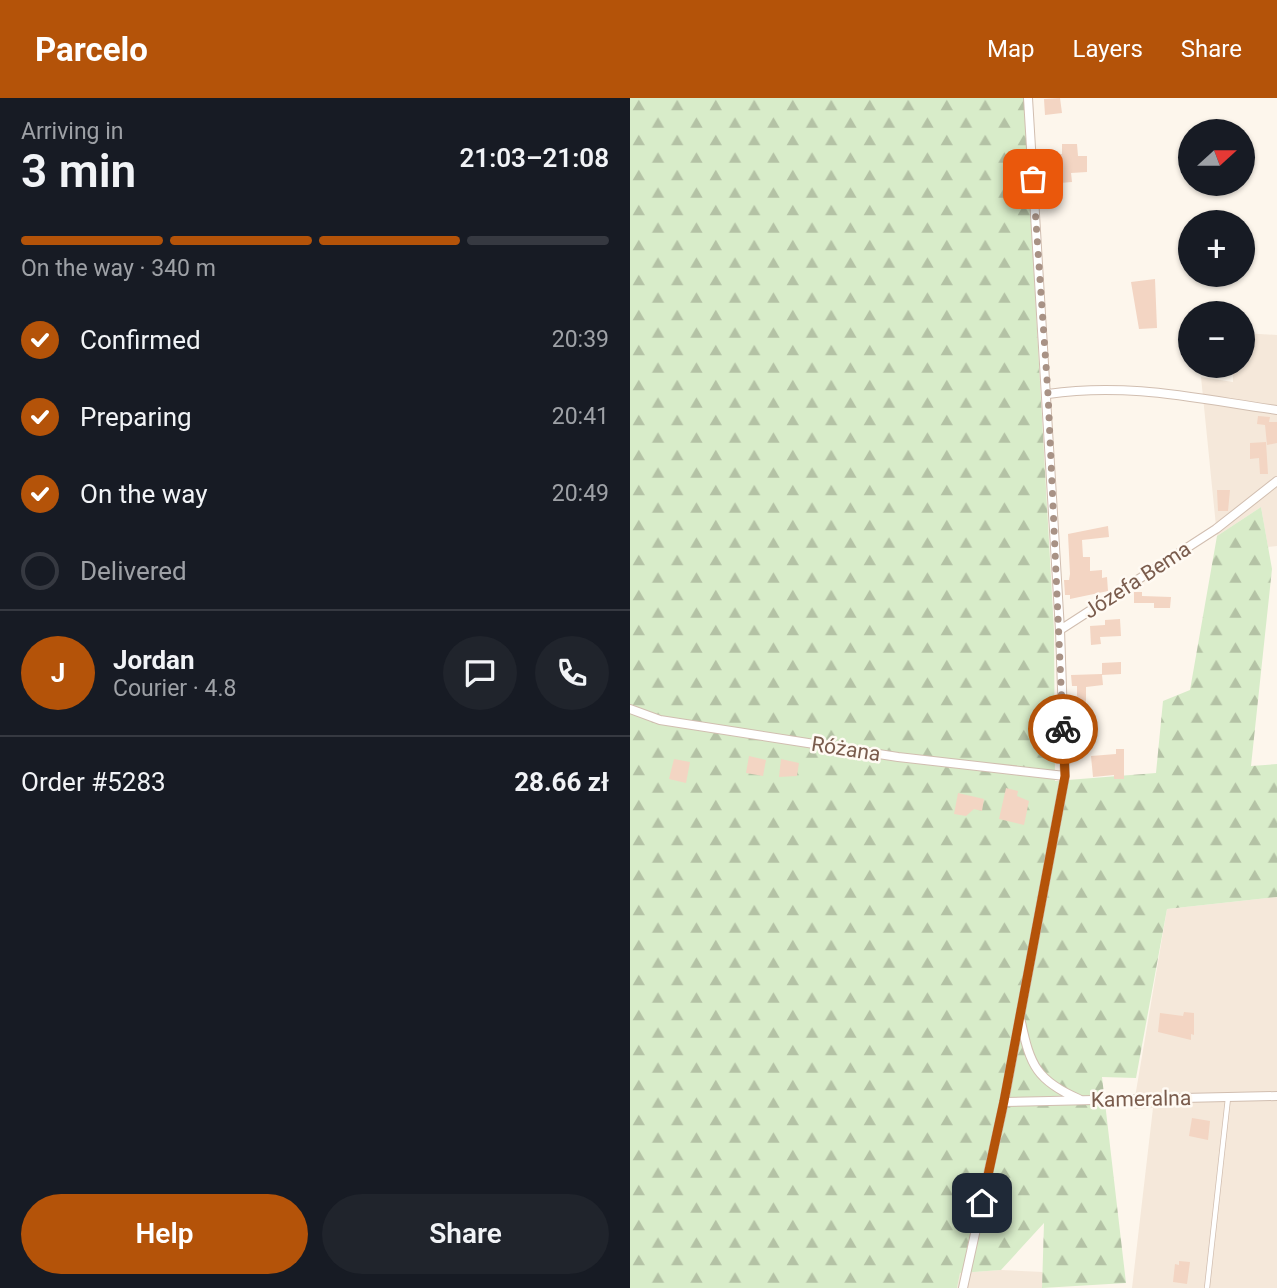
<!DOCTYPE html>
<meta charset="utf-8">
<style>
body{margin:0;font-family:Roboto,sans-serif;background:#20242c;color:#f1f3f6;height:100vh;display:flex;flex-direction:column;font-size:26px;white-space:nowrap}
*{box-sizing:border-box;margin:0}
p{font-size:23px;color:#9ea1a6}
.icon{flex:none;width:38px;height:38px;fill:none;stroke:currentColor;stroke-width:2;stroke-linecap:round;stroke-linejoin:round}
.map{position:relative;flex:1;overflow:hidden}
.panel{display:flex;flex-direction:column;background:#171b24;width:630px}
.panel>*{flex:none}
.needle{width:46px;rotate:69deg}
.tools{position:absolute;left:548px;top:21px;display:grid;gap:14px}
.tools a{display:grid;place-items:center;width:77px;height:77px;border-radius:50%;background:#171b24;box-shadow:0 2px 5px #0004;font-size:35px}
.pin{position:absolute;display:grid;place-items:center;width:60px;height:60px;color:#fff;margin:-30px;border-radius:14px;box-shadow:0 4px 10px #0006}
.courier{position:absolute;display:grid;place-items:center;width:70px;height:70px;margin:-35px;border:5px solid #b45309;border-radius:50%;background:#fff;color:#222;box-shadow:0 2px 9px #0007}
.summary em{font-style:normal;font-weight:600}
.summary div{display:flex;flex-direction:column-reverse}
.summary{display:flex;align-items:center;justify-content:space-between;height:119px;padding:0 21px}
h1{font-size:46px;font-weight:600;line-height:52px}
.bar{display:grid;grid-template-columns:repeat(4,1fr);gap:10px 7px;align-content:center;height:84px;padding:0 21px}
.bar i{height:9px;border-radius:5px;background:#363941}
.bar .current{background:#b45309}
.bar p{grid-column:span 4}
.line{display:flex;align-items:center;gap:18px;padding:0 21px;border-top:2px solid #363941}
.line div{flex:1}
.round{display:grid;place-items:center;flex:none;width:74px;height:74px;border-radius:37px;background:#20242c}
ol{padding:0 21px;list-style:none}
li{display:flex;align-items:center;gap:21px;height:77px}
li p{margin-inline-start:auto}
li .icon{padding:7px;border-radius:50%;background:#b45309;color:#fff;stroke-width:4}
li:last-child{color:#9ea1a6}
li i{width:38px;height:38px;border:4px solid #363941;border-radius:50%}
.cta{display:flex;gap:14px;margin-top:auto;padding:14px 21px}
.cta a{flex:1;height:80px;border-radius:42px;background:#b45309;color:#fff;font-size:28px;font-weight:600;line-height:80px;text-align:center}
.cta a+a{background:#20242c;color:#f1f3f6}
header{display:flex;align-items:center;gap:42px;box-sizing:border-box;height:98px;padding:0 35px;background:#b45309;color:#fff}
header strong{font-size:33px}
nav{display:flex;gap:38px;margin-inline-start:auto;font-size:24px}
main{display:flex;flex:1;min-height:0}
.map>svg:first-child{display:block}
.residential{fill:#f5e8da}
.forest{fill:url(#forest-firs)}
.building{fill:#f3d5c3}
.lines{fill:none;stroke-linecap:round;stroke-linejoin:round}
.service-casing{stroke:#d1beb0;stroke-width:6}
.minor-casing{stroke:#d1beb0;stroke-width:10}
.service{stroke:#fff;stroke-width:4.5}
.minor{stroke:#fff;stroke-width:8}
.done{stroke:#a89285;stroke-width:7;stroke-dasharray:0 12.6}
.route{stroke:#b45309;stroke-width:9}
.labels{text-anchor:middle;stroke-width:5;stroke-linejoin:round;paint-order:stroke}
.street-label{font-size:21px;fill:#7a5c4d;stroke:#fffaf3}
</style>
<header>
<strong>Parcelo</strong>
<nav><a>Map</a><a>Layers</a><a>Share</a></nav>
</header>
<main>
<section class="panel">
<div class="summary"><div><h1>3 min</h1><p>Arriving in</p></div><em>21:03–21:08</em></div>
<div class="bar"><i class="current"></i><i class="current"></i><i class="current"></i><i></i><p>On the way · 340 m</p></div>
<ol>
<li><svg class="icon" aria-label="check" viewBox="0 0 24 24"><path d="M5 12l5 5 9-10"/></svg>Confirmed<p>20:39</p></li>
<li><svg class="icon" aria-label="check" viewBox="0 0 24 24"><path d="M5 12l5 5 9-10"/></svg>Preparing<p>20:41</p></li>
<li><svg class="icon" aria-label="check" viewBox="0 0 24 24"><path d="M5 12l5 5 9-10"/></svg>On the way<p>20:49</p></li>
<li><i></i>Delivered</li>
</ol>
<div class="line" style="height:126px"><b class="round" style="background:#b45309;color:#fff">J</b><div><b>Jordan</b><p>Courier · 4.8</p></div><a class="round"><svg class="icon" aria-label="chat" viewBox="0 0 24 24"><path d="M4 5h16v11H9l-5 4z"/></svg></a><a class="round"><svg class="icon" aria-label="phone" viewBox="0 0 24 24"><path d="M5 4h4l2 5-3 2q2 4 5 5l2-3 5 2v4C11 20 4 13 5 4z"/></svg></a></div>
<div class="line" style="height:91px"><div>Order #5283</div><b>28.66 zł</b></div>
<div class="cta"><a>Help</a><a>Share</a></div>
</section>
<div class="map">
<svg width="647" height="1190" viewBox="0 0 647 1190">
<defs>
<pattern id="forest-firs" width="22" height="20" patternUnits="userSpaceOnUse" patternTransform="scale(1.75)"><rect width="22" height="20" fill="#d8ecc9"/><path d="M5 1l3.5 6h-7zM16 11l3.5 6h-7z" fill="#b4c2a5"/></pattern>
</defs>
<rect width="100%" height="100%" fill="#fdf6ec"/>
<path class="residential" d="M613 235 647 237V448L638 449 631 409 587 438 571 279 603 284V268H612Z
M647 799V1190H502L523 1010 503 1011 537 811Z
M371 1172 413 1174 412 1190H327L330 1175Z"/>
<path class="forest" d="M0 0H394L424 532 425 683 526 675 533 603 560 592 587 438 631 409 642 471 621 668 647 666V799L537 811 506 980 472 979 496 1185 412 1190 414 1125 371 1172 330 1175 327 1190H0Z"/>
<path class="building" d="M430 0 432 15 415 17 414 1Z
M432 46H447L448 58H457V74L441 75 442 84 430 85 429 56H432Z
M525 181 527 230 509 231 501 184Z
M628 318 640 319 639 324H647V345L637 347 635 327 627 326Z
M636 344 638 376H630L629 360 620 361V345Z
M587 392H600L598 413H588Z
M478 428 479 439 452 442 453 459H460V473L472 472V480L477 479 478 493 440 501V497H435L434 482H439L440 476 438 436Z
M504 494H512V498L541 499 540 510H524V505H504Z
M490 521 491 538 470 539 471 546 461 547 460 528 475 527V522Z
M491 564V576L472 577 473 587 456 589V606H447V588H442L441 577 472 576V565Z
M486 651H494V681H484V677L463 679 461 658 486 656Z
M119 658 136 662 133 678 116 675Z
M44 661 60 664 56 685 39 681Z
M151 661 169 665 167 678 149 679Z
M376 690 388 693 387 698 399 703 394 727 369 721Z
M328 695 354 701 352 713 344 711 336 718 324 716Z
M554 914 564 915V937L561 936V942L528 934 530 915 553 918Z
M562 1020 580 1023 578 1042 559 1038Z
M549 1163 560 1164 557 1186 543 1184 545 1166 549 1167Z"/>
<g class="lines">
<g class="service-casing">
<path id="service" d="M577 1190 598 1000"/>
</g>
<g class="minor-casing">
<path id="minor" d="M398 0 430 532
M418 296C499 284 568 301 647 312
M0 611 30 622 268 659 435 678
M391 924C400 967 407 983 449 1001
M374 1004 647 998
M333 1190 374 1004 435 678 430 532 586 431 647 383"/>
</g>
<use href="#service" class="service"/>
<use href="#minor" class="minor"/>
</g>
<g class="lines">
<path class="done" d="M403 81 418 296 433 631"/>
<path class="route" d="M352 1105 374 1003 435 678 433 631"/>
</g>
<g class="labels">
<g class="street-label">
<text transform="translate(507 482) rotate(-33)" y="7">Józefa Bema</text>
<text transform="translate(216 651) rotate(9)" y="7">Różana</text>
<text transform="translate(511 1001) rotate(-1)" y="7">Kameralna</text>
</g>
</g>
</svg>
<div class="tools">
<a><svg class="needle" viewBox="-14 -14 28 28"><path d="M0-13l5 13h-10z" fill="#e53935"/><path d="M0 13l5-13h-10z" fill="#9ea1a6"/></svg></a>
<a>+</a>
<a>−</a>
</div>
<div class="pin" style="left:403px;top:81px;background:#ea580c"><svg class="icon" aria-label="bag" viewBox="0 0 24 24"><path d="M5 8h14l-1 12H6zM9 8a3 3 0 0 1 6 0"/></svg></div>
<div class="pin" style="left:352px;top:1105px;background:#1f2937"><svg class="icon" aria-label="home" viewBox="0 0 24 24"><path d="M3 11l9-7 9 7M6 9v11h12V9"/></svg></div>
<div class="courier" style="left:433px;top:631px"><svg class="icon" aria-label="bike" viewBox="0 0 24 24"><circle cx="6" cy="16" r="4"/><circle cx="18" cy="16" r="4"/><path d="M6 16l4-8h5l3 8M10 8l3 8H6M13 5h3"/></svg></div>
</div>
</main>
